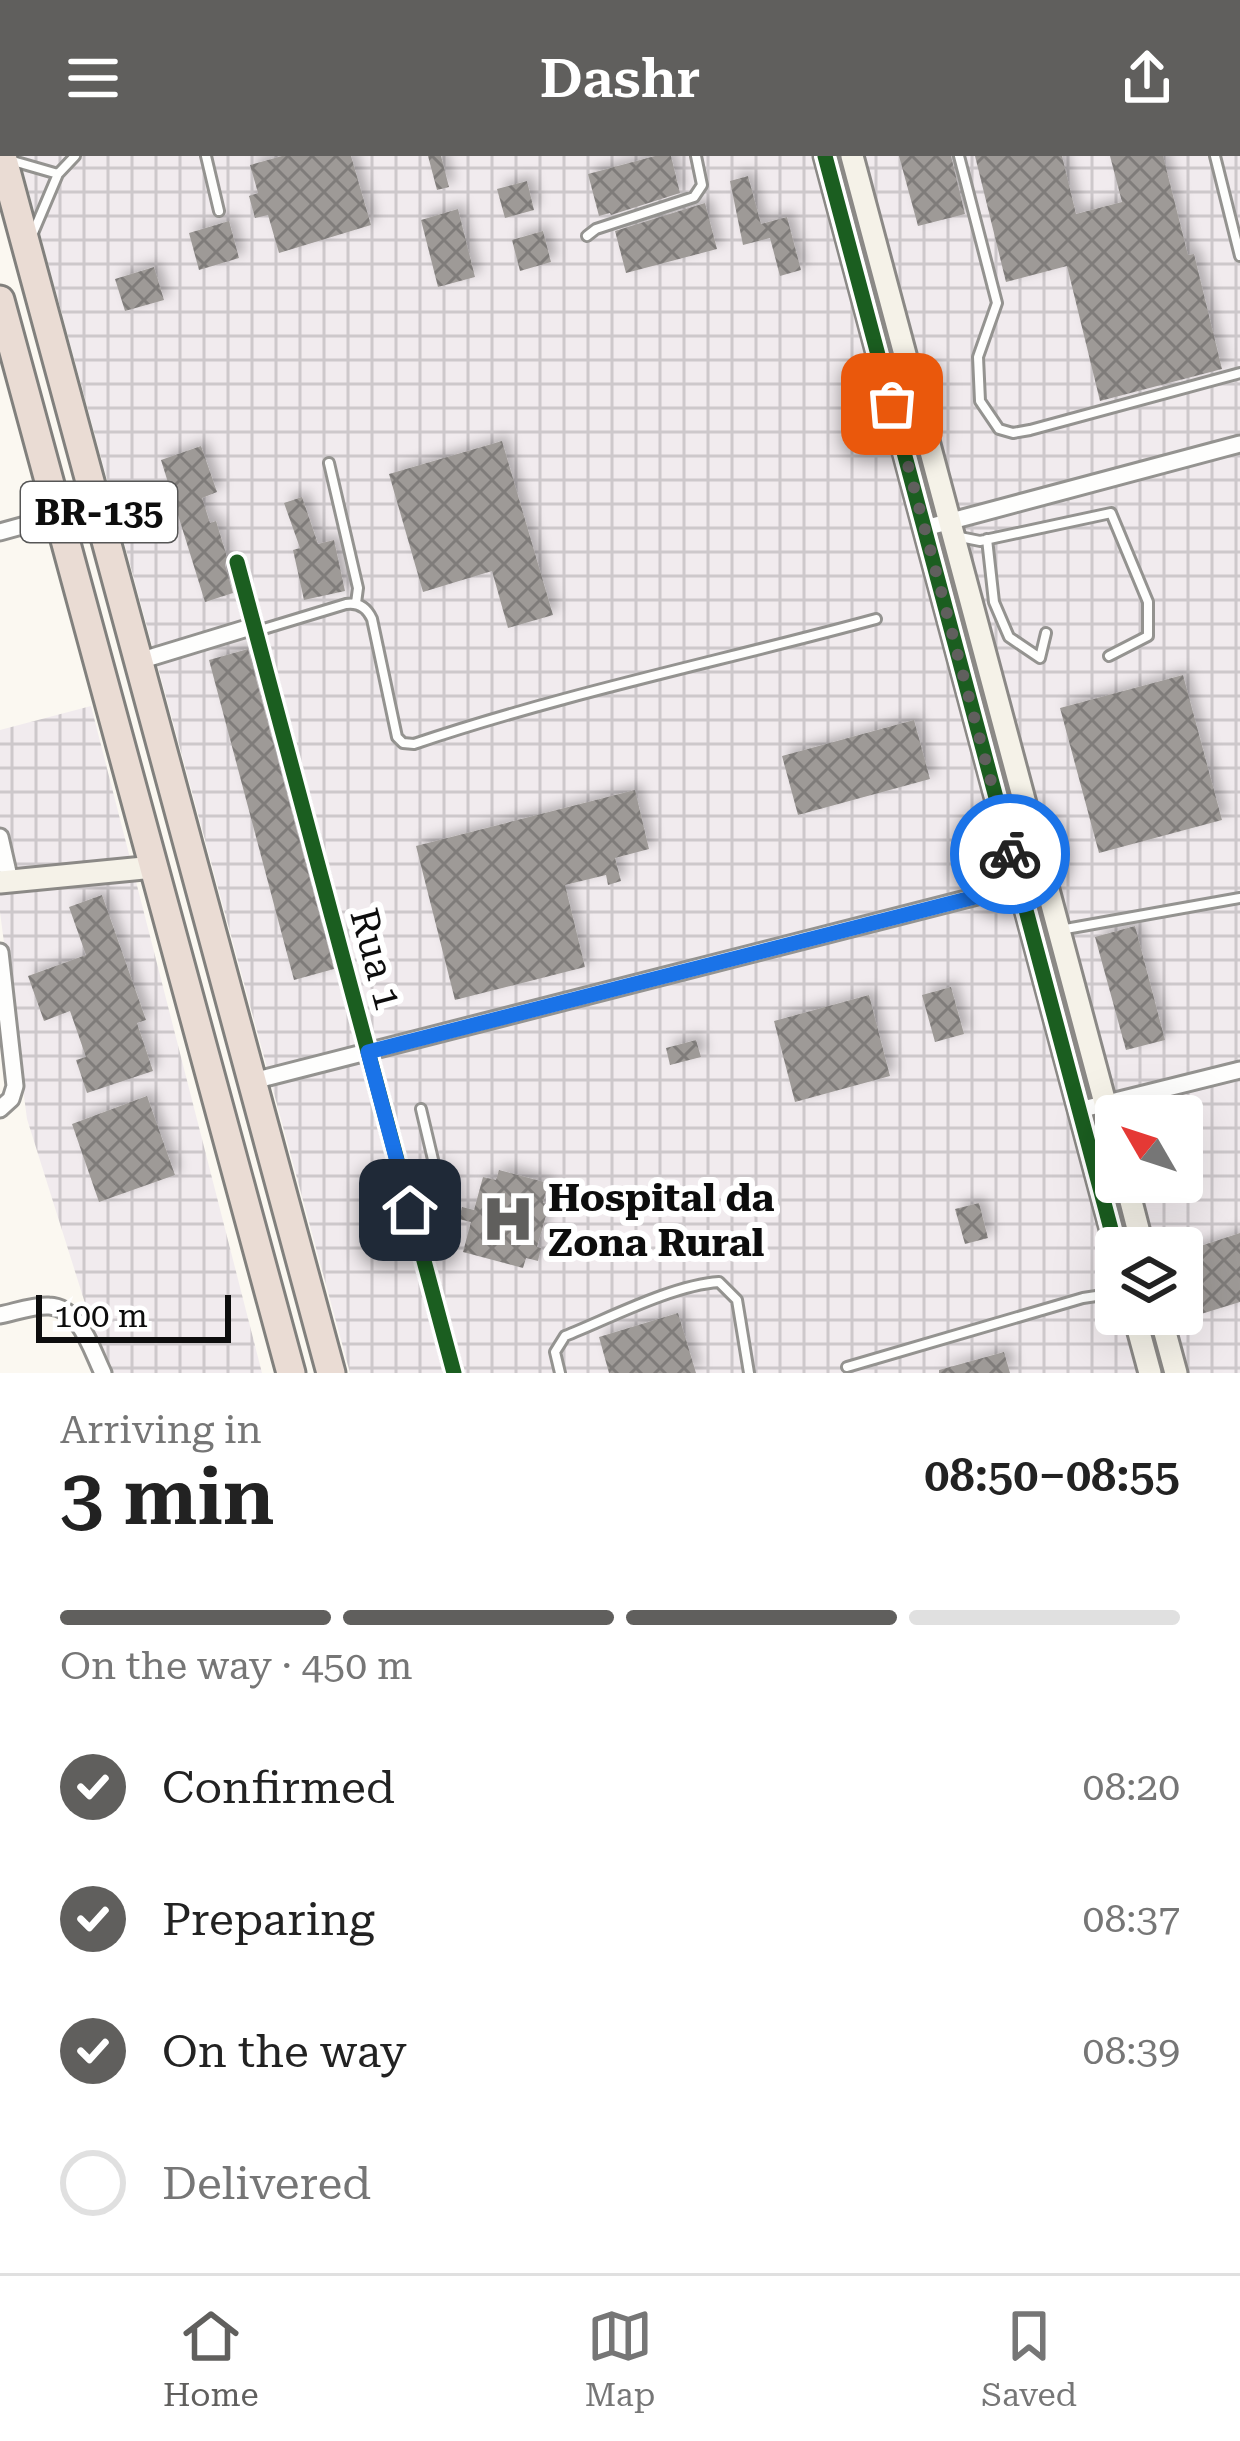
<!DOCTYPE html>
<meta charset="utf-8">
<style>
body{margin:0;font-family:"Roboto Serif",serif;background:#f2f2f2;color:#222;height:100vh;display:flex;flex-direction:column;font-size:45px;white-space:nowrap}
*{box-sizing:border-box;margin:0}
p{font-size:39px;color:#767676}
.icon{flex:none;width:66px;height:66px;fill:none;stroke:currentColor;stroke-width:2;stroke-linecap:round;stroke-linejoin:round}
.map{position:relative;height:1217px;overflow:hidden}
.details{display:flex;flex-direction:column;background:#fff;flex:1}
.details>*{flex:none}
.needle{width:78px;rotate:309deg}
.buttons{position:absolute;left:1095px;top:939px;display:grid;gap:24px}
.buttons a{display:grid;place-items:center;width:108px;height:108px;border-radius:12px;background:#fff;box-shadow:0 12px 48px #0002;font-size:60px}
.scale{position:absolute;left:36px;bottom:30px;width:195px;box-sizing:border-box;padding-left:12px;border:6px solid #0d0d0d;border-top:0;font-size:33px;line-height:42px;white-space:nowrap;color:#0d0d0d;-webkit-text-stroke:9px #fff;paint-order:stroke}
.pin{position:absolute;display:grid;place-items:center;width:102px;height:102px;color:#fff;margin:-51px;border-radius:24px;box-shadow:0 6px 18px #0006}
.courier{position:absolute;display:grid;place-items:center;width:120px;height:120px;margin:-60px;border:9px solid #1a73e8;border-radius:50%;background:#fff;color:#222;box-shadow:0 3px 15px #0007}
.headline em{font-style:normal;font-weight:600}
.headline div{display:flex;flex-direction:column-reverse}
.headline{display:flex;align-items:center;justify-content:space-between;height:204px;padding:0 60px}
h1{font-size:78px;font-weight:600;line-height:90px}
.bar{display:grid;grid-template-columns:repeat(4,1fr);gap:18px 12px;align-content:center;height:144px;padding:0 60px}
.bar i{height:15px;border-radius:9px;background:#e0e0e0}
.bar .selected{background:#605f5d}
.bar p{grid-column:span 4}
ol{padding:0 60px;list-style:none}
li{display:flex;align-items:center;gap:36px;height:132px}
li p{margin-inline-start:auto}
li .icon{padding:12px;border-radius:50%;background:#605f5d;color:#fff;stroke-width:4}
li:last-child{color:#767676}
li i{width:66px;height:66px;border:6px solid #e0e0e0;border-radius:50%}
header{display:flex;justify-content:space-between;align-items:center;height:156px;padding:0 60px;background:#605f5d;color:#fff;font-size:54px;font-weight:600}
.tab-bar{display:flex;justify-content:space-around;align-items:center;height:168px;border-top:3px solid #e0e0e0;background:#fff;font-size:33px;color:#767676}
.tab-bar a{display:grid;justify-items:center;gap:6px}
.tab-bar .selected{color:#605f5d}
.map>svg:first-child{display:block}
.industrial{fill:url(#industrial-grid);fill-rule:evenodd}
.building{fill:url(#building-cross-hatch);filter:url(#shadow)}
.lines{fill:none;stroke-linecap:round;stroke-linejoin:round}
.lane-casing{stroke:#949390;stroke-width:14}
.street-casing{stroke:#949390;stroke-width:21}
.secondary-casing{stroke:#8b8986;stroke-width:27}
.highway-casing{stroke:#81807d;stroke-width:33}
.lane{stroke:#fefefd;stroke-width:8}
.street{stroke:#fefefd;stroke-width:15}
.secondary{stroke:#f5f2e8;stroke-width:21}
.highway{stroke:#eadcd4;stroke-width:27}
.cycleway-casing{stroke:#fff;stroke-width:22}
.cycleway{stroke:#1b5e20;stroke-width:15}
.done{stroke:#605f5d;stroke-width:12;stroke-dasharray:0 21.6}
.route{stroke:#1a73e8;stroke-width:15}
.labels{text-anchor:middle;stroke-width:12;stroke-linejoin:round;paint-order:stroke}
.shield{fill:#fff;stroke:#565656;stroke-width:3}
.shield-label{font-size:36px;font-weight:bold;fill:#0d0d0d}
.street-label{font-size:39px;fill:#0d0d0d;stroke:#fff}
.poi-label{font-size:39px;font-weight:bold;fill:#0d0d0d;stroke:#fff;text-anchor:start}
</style>
<header><svg class="icon" aria-label="menu" viewBox="0 0 24 24"><path d="M4 6h16M4 12h16M4 18h16"/></svg>Dashr<svg class="icon" aria-label="share" viewBox="0 0 24 24"><path d="M12 15V3M7 8l5-5 5 5M5 13v7h14v-7"/></svg></header>
<div class="map">
<svg width="1240" height="1217" viewBox="0 0 1240 1217">
<defs>
<pattern id="industrial-grid" width="8" height="8" patternUnits="userSpaceOnUse" patternTransform="scale(3)"><rect width="8" height="8" fill="#f1ebee"/><path d="M0 4h8M4 0v8" fill="none" stroke="#cdc8cb"/></pattern>
<pattern id="building-cross-hatch" width="8" height="8" patternUnits="userSpaceOnUse" patternTransform="scale(3)"><rect width="8" height="8" fill="#9e9a97"/><path d="M0 0l8 8M0 8l8-8" fill="none" stroke="#7f7c7a"/></pattern>
<filter id="shadow"><feDropShadow dx="6" dy="-6" stdDeviation="6" flood-color="#0004"/></filter>
</defs>
<rect width="100%" height="100%" fill="#fbf8f1"/>
<path class="industrial" d="M19 0H1240V1217H350ZM1116 960H1182V1026H1116ZM1116 1092H1182V1158H1116Z
M91 550 262 1217H107L27 963 0 756V574Z"/>
<path class="building" d="M282 0H351L371 69 279 97 268 59 255 62 249 40 258 37 250 9Z
M428 0H441L449 31 437 34Z
M655 0H671L680 37 611 59 610 57 599 60 588 18Z
M899 0H951L965 58 918 70Z
M975 0H1062L1076 58 1122 46 1110 0H1163L1188 99 1194 98 1222 213 1100 245 1067 110 1006 126Z
M748 20 761 68 787 61 801 114 780 120 770 82 743 89 730 25Z
M527 25 534 54 505 62 497 33Z
M705 47 717 93 626 117 615 75Z
M458 53 475 121 438 131 421 64Z
M229 65 239 102 199 114 189 77Z
M543 75 551 106 520 115 512 84Z
M154 111 164 144 125 155 115 123Z
M502 285 553 459 508 472 492 415 423 436 389 318Z
M201 290 217 336 202 342 210 367 216 365 227 401 225 409 233 437 205 446 161 304Z
M302 341 318 388 334 384 345 435 304 444 293 394 300 392 284 347Z
M248 493 334 813 294 824 209 504Z
M1183 519 1222 664 1099 697 1060 552Z
M914 564 930 623 798 659 782 600Z
M635 634 649 693 615 702 621 725 608 729 606 719 565 729 585 811 455 844 416 690Z
M102 739 146 864 137 867 153 915 87 937 76 904 86 901 70 855 44 865 28 820 86 799 69 751Z
M1135 770 1165 884 1126 894 1095 781Z
M951 831 964 878 935 886 922 839Z
M869 839 890 920 795 946 774 865Z
M696 884 701 901 670 909 666 892Z
M147 940 175 1019 99 1046 72 968Z
M499 1014 548 1027 543 1047 549 1049 537 1091 541 1092 538 1105 526 1102 523 1112 463 1096 471 1066 459 1063 462 1051 474 1054 483 1021 496 1024Z
M979 1047 988 1082 965 1088 955 1053Z
M1240 1077V1146L1201 1158 1182 1096Z
M678 1157 696 1217H609L599 1181Z
M1004 1196 1010 1217H939V1214Z"/>
<g class="lines">
<g class="lane-casing">
<path id="lane" d="M206 0 219 55
M959 0 997 147 978 201 980 245 999 273 1013 277 1030 274 1240 217
M1215 0 1240 100
M13 5 58 18
M33 77 58 18 75 0
M587 80 596 73 694 41 702 29 696 0
M329 307 358 432 356 447
M960 381 980 385 1111 357 1148 446V480L1109 500
M987 383 994 446 1009 481 1040 502 1046 477
M257 475 346 448C359 446 367 452 372 463L397 581 403 587 414 588C565 537 722 505 876 463
M1060 774 1240 742
M421 953 449 1071 441 1088 422 1093
M847 1211 1083 1142 1116 1137
M560 1217 555 1196 565 1180C610 1162 673 1129 719 1126L737 1144 749 1217"/>
</g>
<g class="street-casing">
<path id="street" d="M925 372 1240 288
M0 376 58 360
M237 406 454 1217
M139 505 254 470
M0 681 10 725
M0 796 15 930 11 943 0 953
M253 925 1044 723
M1079 954 1240 914
M0 1159C15 1156 34 1149 49 1150 80 1151 92 1195 103 1217"/>
</g>
<g class="secondary-casing">
<path id="secondary" d="M825 0 1116 1092
M852 0 1116 988
M0 726 154 711
M1126 1026 1143 1092
M1134 1158 1150 1217
M1160 1158 1176 1217"/>
</g>
<g class="highway-casing">
<path id="highway" d="M2 0 331 1217
M0 144 291 1217"/>
</g>
<use href="#lane" class="lane"/>
<use href="#street" class="street"/>
<use href="#secondary" class="secondary"/>
<use href="#highway" class="highway"/>
<g class="cycleway-casing">
<path id="cycleway" d="M825 0 1116 1092
M237 406 454 1217"/>
</g>
<use href="#cycleway" class="cycleway"/>
</g>
<g class="lines">
<path class="done" d="M892 248 1010 698"/>
<path class="route" d="M410 1054 368 896 1018 730 1010 698"/>
</g>
<defs>
<g id="hospital-bare" transform="scale(4.14)"><path d="M-5-5h3v3.5h4V-5h3V5h-3V1.5h-4V5h-3Z" fill="#605f5d" stroke="#fff" stroke-width="2.5" paint-order="stroke"/></g>
</defs>
<g fill-rule="evenodd">
<use href="#hospital-bare" x="508" y="1063"/>
</g>
<g class="labels">
<rect class="shield" x="21" y="326" width="156" height="60" rx="9"/>
<g class="shield-label">
<text x="99" y="369">BR-135</text>
</g>
<g class="street-label">
<text transform="translate(377 803) rotate(75)" y="14">Rua 1</text>
</g>
<g class="poi-label">
<text x="548" y="1055">Hospital da<tspan x="548" dy="45">Zona Rural</tspan></text>
</g>
</g>
</svg>
<div class="buttons">
<a><svg class="needle" viewBox="-14 -14 28 28"><path d="M0-13l5 13h-10z" fill="#e53935"/><path d="M0 13l5-13h-10z" fill="#767676"/></svg></a>
<a><svg class="icon" aria-label="layers" viewBox="0 0 24 24"><path d="M12 4l9 5-9 5-9-5zM3 14l9 5 9-5"/></svg></a>
</div>
<div class="scale">100 m</div>
<div class="pin" style="left:892px;top:248px;background:#ea580c"><svg class="icon" aria-label="bag" viewBox="0 0 24 24"><path d="M5 8h14l-1 12H6zM9 8a3 3 0 0 1 6 0"/></svg></div>
<div class="pin" style="left:410px;top:1054px;background:#1f2937"><svg class="icon" aria-label="home" viewBox="0 0 24 24"><path d="M3 11l9-7 9 7M6 9v11h12V9"/></svg></div>
<div class="courier" style="left:1010px;top:698px"><svg class="icon" aria-label="bike" viewBox="0 0 24 24"><circle cx="6" cy="16" r="4"/><circle cx="18" cy="16" r="4"/><path d="M6 16l4-8h5l3 8M10 8l3 8H6M13 5h3"/></svg></div>
</div>
<section class="details">
<div class="headline"><div><h1>3 min</h1><p>Arriving in</p></div><em>08:50–08:55</em></div>
<div class="bar"><i class="selected"></i><i class="selected"></i><i class="selected"></i><i></i><p>On the way · 450 m</p></div>
<ol>
<li><svg class="icon" aria-label="check" viewBox="0 0 24 24"><path d="M5 12l5 5 9-10"/></svg>Confirmed<p>08:20</p></li>
<li><svg class="icon" aria-label="check" viewBox="0 0 24 24"><path d="M5 12l5 5 9-10"/></svg>Preparing<p>08:37</p></li>
<li><svg class="icon" aria-label="check" viewBox="0 0 24 24"><path d="M5 12l5 5 9-10"/></svg>On the way<p>08:39</p></li>
<li><i></i>Delivered</li>
</ol>
</section>
<nav class="tab-bar">
<a class="selected"><svg class="icon" aria-label="home" viewBox="0 0 24 24"><path d="M3 11l9-7 9 7M6 9v11h12V9"/></svg>Home</a>
<a><svg class="icon" aria-label="map" viewBox="0 0 24 24"><path d="M3 6l6-2 6 2 6-2v14l-6 2-6-2-6 2zM9 4v14M15 6v14"/></svg>Map</a>
<a><svg class="icon" aria-label="saved" viewBox="0 0 24 24"><path d="M7 4h10v16l-5-4-5 4z"/></svg>Saved</a>
</nav>
